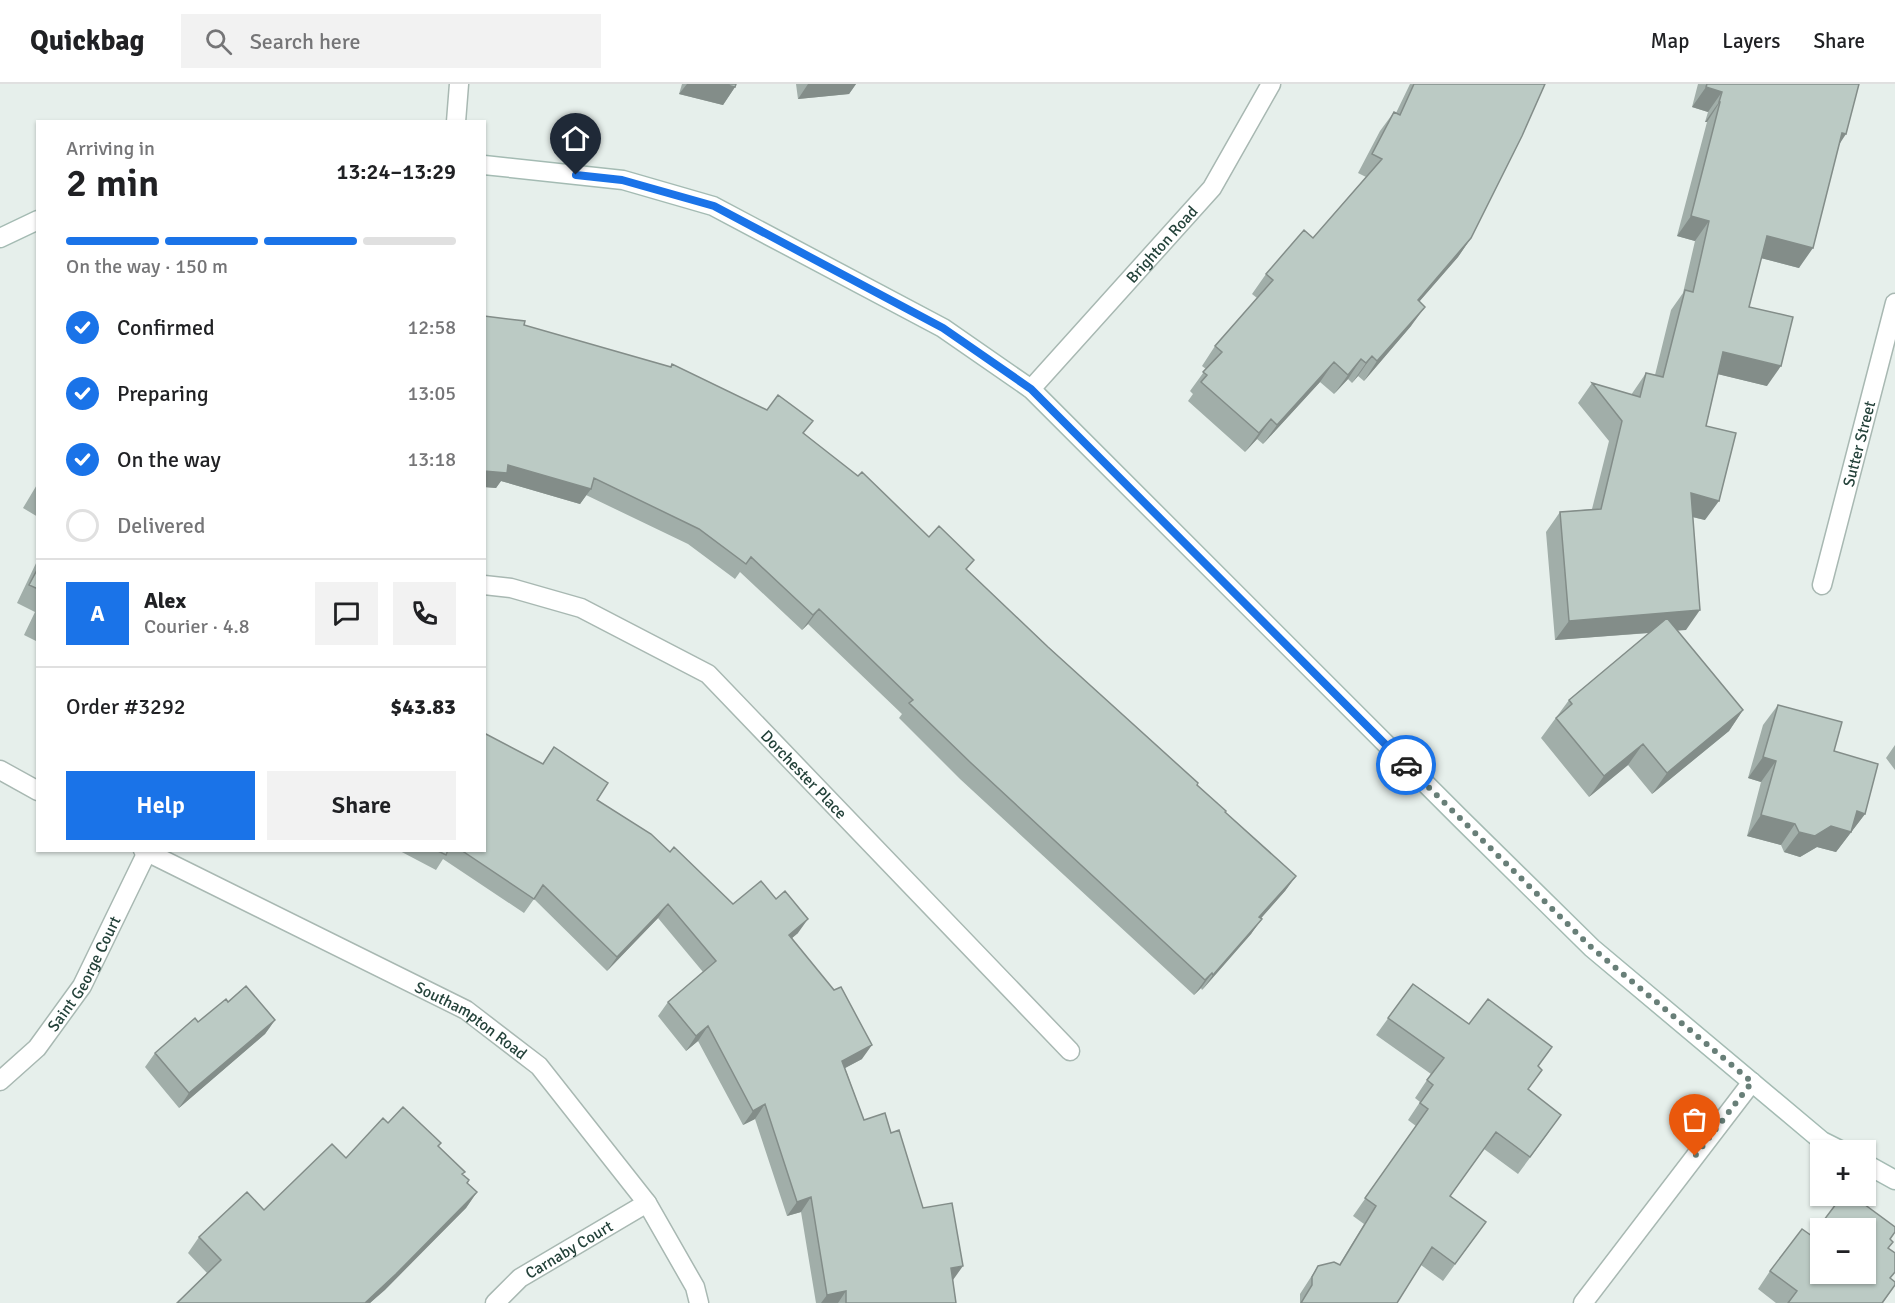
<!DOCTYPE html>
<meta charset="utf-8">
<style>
body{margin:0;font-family:Signika,sans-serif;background:#f2f2f2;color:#202124;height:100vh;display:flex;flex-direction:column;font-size:22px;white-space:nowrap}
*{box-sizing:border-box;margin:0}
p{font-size:20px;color:#757577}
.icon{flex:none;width:33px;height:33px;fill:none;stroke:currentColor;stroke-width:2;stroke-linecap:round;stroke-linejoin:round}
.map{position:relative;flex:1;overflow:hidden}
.drawer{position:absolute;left:36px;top:36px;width:450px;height:732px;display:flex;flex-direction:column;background:#fff;border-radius:0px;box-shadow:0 2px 4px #0004}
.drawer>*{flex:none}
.tools{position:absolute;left:1810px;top:1056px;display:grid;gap:12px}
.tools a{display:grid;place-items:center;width:66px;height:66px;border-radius:0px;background:#fff;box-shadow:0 2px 4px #0004;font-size:30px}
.pin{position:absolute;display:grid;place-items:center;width:51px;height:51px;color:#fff;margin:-62px -26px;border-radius:50% 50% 50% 0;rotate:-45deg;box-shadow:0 0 6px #0007}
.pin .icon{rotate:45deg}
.courier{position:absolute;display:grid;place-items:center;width:60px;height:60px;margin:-30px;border:4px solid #1a73e8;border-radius:50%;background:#fff;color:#222;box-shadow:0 2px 8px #0007}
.summary em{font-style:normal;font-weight:600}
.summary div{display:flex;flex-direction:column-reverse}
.summary{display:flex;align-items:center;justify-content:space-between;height:102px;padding:0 30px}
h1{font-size:39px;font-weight:600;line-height:45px}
.bar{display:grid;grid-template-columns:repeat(4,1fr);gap:9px 6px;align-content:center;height:72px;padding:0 30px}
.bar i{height:8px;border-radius:4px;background:#e0e0e0}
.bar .current{background:#1a73e8}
.bar p{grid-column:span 4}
.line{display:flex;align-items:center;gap:15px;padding:0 30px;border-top:2px solid #e0e0e0}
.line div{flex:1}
.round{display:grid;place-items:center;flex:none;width:63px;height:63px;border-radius:0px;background:#f2f2f2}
ol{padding:0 30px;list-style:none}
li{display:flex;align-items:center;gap:18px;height:66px}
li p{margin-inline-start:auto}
li .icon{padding:6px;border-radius:50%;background:#1a73e8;color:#fff;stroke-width:4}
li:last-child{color:#757577}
li i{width:33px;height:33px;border:3px solid #e0e0e0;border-radius:50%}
.primary-button{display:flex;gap:12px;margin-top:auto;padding:12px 30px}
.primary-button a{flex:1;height:69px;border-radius:0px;background:#1a73e8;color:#fff;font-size:24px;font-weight:600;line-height:69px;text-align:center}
.primary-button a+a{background:#f2f2f2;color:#202124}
header{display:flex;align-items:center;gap:36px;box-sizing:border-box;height:84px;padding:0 30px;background:#fff;border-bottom:2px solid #e0e0e0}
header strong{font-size:28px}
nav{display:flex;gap:33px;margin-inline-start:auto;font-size:21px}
.search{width:420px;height:54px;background:#f2f2f2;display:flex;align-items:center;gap:15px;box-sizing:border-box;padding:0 21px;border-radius:0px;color:#757577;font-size:22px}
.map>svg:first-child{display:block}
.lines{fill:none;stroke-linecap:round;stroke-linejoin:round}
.minor-casing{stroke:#a8b8b2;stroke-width:21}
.secondary-casing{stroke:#a4bbb3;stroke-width:21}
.minor{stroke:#fff;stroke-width:18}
.secondary{stroke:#fff;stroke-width:18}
.wall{fill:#a1aea9}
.shaded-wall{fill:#838d89}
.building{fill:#bbcac4;stroke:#838d89;stroke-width:1.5;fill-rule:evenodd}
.done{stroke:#687f78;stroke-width:6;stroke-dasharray:0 10.8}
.route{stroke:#1a73e8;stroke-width:8}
.labels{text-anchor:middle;stroke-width:5;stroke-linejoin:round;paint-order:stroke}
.street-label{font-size:16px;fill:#24423a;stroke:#f7fbf9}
</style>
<header>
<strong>Quickbag</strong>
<div class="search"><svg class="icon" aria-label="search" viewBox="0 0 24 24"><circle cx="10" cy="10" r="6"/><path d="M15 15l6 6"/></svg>Search here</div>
<nav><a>Map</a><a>Layers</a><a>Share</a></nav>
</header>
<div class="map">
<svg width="1895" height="1219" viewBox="0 0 1895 1219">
<rect width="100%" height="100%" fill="#e6efeb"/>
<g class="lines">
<g class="minor-casing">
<g id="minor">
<path d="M456 38 459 0"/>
<path id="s1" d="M1031 305 1212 104 1271 0"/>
<path id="s2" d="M484 501 511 504 581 524 708 590 1070 967"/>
<path id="s3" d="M1822 501 1895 219"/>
<path d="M0 686 38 707"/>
<path id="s4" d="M143 766 466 926 539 982 647 1119 695 1203 699 1219"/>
<path id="s5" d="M0 997 37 964 82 902 148 766"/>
<path id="s6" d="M495 1219 520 1194 647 1119"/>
<path d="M1583 1219 1752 998"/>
</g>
</g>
<g class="secondary-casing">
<path id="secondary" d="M484 81 623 96 713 122 943 244 1031 305 1463 737 1592 864 1822 1057 1840 1066
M0 154 38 136
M1866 1080 1895 1096"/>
</g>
<use href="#minor" class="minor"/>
<use href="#secondary" class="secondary"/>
</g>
<path class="wall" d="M682 0H736L735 3 723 21 679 10Z
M796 0H856L849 10 798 15Z
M1410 0H1545L1471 154 1458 173 1419 218 1411 242 1364 297 1358 292 1352 299 1348 295 1334 310 1320 298 1263 360 1257 355 1245 368 1188 317 1193 310 1190 307 1206 285 1202 282 1215 262 1257 214 1252 210 1266 190 1313 154 1366 93 1358 89 1380 47 1394 28 1396 29Z
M1698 0H1859L1799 184 1761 174 1749 223 1767 302 1718 290 1706 342 1705 436 1692 433 1686 546H1677L1743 626 1729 647 1652 710 1628 681 1589 713 1541 654 1569 616 1650 549 1555 556 1546 448 1560 428 1592 425 1609 357 1578 319 1592 299 1631 311 1646 289 1655 291 1671 226 1683 209 1695 157 1677 152 1707 38H1705L1708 28 1692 23Z
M484 232 524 241 670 283 672 280 804 349 929 453 967 486 1048 563 1197 701 1225 728 1296 792 1285 807 1261 834 1251 850 1202 906 1201 904 1194 911 960 695 899 634 902 630 808 540 802 546 740 488 735 495 688 460 586 411 580 420 501 397 496 404 484 403Z
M38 399V433L23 424Z
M38 475V558L24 551 35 528 17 519Z
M1778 621 1834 667 1865 730 1836 768 1817 763 1800 773 1784 768 1781 761 1747 752 1761 698 1748 694 1763 641Z
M1895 661V686L1886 674Z
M554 663 597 716 670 768 733 820 798 849 792 854 862 975 845 984 864 1036 891 1049 953 1196 956 1219H816L801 1128 787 1132 755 1035 743 1041 698 957 686 967 658 932 668 918 703 888 658 834 607 887 534 815 524 829 443 775 436 786 398 766H484Z
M1413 900 1469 940 1538 983 1528 1006 1549 1048 1518 1090 1484 1065 1450 1112 1486 1138 1443 1197 1421 1181 1397 1219H1300V1210L1318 1182 1339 1181 1364 1140 1353 1132 1416 1042 1408 1036 1420 1018 1415 1014 1431 990 1376 951Z
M275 936 265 950 179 1024 145 983 155 969 198 938Z
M388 1039 438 1063 462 1091 467 1099 477 1108 466 1124 370 1219H177L207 1189 188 1169 199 1153 264 1126 346 1074Z
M1812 1152 1890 1155 1888 1164 1891 1195 1895 1201 1883 1219H1776L1758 1205 1770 1187Z"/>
<path class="shaded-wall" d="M687 0H723L735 3 723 21 679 10Z
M808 0H856L849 10 798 15Z
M1706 3 1722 8 1708 28 1692 23Z
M1719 18H1720L1707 38H1705Z
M1842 49 1846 50 1833 70Z
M1691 132 1709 137 1695 157 1677 152Z
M1767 152 1813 164 1799 184 1753 172Z
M1471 154 1458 173 1404 235 1418 216Z
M1425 223 1411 242 1364 297 1377 277Z
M1723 268 1781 282 1767 302 1709 288Z
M1372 272 1358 292 1352 299 1366 279Z
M1361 275 1348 295 1334 310 1348 291Z
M1334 278 1320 298 1263 360 1277 341Z
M1271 335 1257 355 1245 368 1259 349Z
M508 381 591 405 580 420 501 397 496 404 484 403V387Z
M1691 409 1719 417 1705 436 1677 429Z
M819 525 808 540 802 546 813 531Z
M1700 526 1686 546 1555 556 1569 537Z
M1743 626 1729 647 1652 710 1667 689Z
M1643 660 1628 681 1589 713 1604 692Z
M1763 673 1776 677 1761 698 1748 694Z
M1857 727 1865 730 1836 768 1817 763 1800 773 1784 768 1799 748Z
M1761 731 1795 740 1781 761 1747 752Z
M1296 792 1285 807 1249 848 1259 833Z
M668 820 658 834 607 887 617 873Z
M808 835 798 849 779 865 789 851Z
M1262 835 1251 850 1202 906 1213 891Z
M1212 889 1201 904 1194 911 1205 896Z
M275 936 265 950 179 1024 189 1009Z
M708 942 698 957 686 967 696 952Z
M872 961 862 975 832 991 842 977Z
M765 1020 755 1035 743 1041 753 1027Z
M477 1108 466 1124 385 1206 370 1219H365Z
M811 1113 801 1128 787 1132 797 1118Z
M963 1182 953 1196 951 1184Z
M846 1207 838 1219H821L827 1211Z"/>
<path class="building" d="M723 0H736L735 3Z
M1414 0H1545L1522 52 1471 154 1418 216 1425 223 1377 277 1372 272 1366 279 1361 275 1348 291 1334 278 1277 341 1271 335 1259 349 1201 298 1207 291 1203 288 1222 268 1215 262 1273 196 1266 190 1304 146 1313 154 1382 75 1372 70 1394 28 1400 31Z
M1707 0H1859L1846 50 1842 49 1813 164 1767 152 1749 223 1793 233 1781 282 1723 268 1706 342 1736 349 1719 417 1691 409 1700 526 1569 537 1560 428 1601 425 1622 337 1592 299 1640 313 1646 289 1663 293 1685 206 1693 208 1709 137 1691 132 1720 18H1719L1722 8 1706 3Z
M484 232 525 237 524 241 671 283 672 280 767 326 778 311 813 337 803 349 858 392 862 388 929 453 939 442 974 476 966 485 1048 563 1198 699 1197 701 1226 727 1225 728 1296 792 1259 833 1262 835 1213 891 1212 889 1205 896 971 679 909 619 913 616 819 525 813 531 751 473 746 480 699 445 594 394 591 405 508 381 507 389 484 387Z
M38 484V505L29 501Z
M1667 534 1743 626 1667 689 1643 660 1604 692 1556 634 1572 620 1569 616Z
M1778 621 1842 638 1834 667 1878 680 1865 730 1857 727 1851 748 1831 742 1815 752 1799 748 1795 740 1761 731 1776 677 1763 673Z
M484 649 543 680 554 663 608 699 597 716 651 750 670 768 674 763 733 820 761 797 776 815 785 807 808 835 789 851 834 906 841 903 872 961 842 977 864 1036 885 1029 891 1049 899 1046 923 1124 952 1119 963 1182 951 1184 956 1219H846V1207L827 1211 811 1113 797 1118 765 1020 753 1027 708 942 696 952 668 918 716 877 668 820 617 873 543 801 534 815 461 766H484Z
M436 766H448L446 771Z
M1413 900 1469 940 1488 915 1552 963 1538 982 1542 986 1528 1005 1561 1031 1530 1073 1496 1048 1450 1112 1486 1138 1455 1180 1432 1163 1397 1219H1301L1312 1201V1193L1318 1182 1334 1178 1340 1181 1376 1122 1365 1114 1428 1025 1420 1019 1433 1001 1427 996 1444 974 1388 934Z
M246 902 275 936 189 1009 155 969 195 934 198 938 226 915 228 918Z
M403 1023 441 1059 438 1062 465 1088 462 1090 469 1096 467 1099 477 1108 396 1190 365 1219H177L221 1176 199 1153 247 1108 264 1126 332 1060 346 1074 383 1034 388 1039Z
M1842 1112H1853L1895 1143V1148L1890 1155 1893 1158 1888 1164 1895 1169V1188L1890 1194 1895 1198V1201L1882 1219H1788L1797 1207 1770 1187 1802 1145 1812 1152ZM1821 1144H1866V1190H1821Z"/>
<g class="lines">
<path class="done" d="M1406 681 1592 864 1752 998 1695 1072"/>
<path class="route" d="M576 91 622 96 714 122 943 244 1031 305 1406 681"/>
</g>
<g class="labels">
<g class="street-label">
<text dy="6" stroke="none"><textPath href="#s1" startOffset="195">Brighton Road</textPath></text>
<text dy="6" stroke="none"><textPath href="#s3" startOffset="146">Sutter Street</textPath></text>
<text dy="6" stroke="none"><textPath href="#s2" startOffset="382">Dorchester Place</textPath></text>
<text dy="6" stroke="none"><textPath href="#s5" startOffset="138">Saint George Court</textPath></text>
<text dy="6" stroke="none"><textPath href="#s4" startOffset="370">Southampton Road</textPath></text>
<text dy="6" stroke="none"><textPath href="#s6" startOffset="92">Carnaby Court</textPath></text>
</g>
</g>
</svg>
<div class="tools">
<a>+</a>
<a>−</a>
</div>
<div class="pin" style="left:1695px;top:1072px;background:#ea580c"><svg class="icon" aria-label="bag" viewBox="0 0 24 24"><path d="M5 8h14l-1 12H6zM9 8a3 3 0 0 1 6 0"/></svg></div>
<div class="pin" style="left:576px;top:91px;background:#1f2937"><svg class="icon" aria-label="home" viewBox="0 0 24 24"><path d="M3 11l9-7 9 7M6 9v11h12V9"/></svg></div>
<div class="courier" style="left:1406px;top:681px"><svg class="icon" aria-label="car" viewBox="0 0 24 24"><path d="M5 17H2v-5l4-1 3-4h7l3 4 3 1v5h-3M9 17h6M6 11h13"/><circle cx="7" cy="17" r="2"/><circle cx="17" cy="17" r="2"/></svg></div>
<section class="drawer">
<div class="summary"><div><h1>2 min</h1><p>Arriving in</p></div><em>13:24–13:29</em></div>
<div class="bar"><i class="current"></i><i class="current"></i><i class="current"></i><i></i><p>On the way · 150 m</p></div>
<ol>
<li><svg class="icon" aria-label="check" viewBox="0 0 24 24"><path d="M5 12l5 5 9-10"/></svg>Confirmed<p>12:58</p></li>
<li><svg class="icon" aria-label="check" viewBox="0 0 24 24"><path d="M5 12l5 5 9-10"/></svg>Preparing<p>13:05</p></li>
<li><svg class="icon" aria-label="check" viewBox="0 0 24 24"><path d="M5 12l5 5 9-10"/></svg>On the way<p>13:18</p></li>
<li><i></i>Delivered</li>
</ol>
<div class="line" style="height:108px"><b class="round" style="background:#1a73e8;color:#fff">A</b><div><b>Alex</b><p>Courier · 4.8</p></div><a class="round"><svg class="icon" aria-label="chat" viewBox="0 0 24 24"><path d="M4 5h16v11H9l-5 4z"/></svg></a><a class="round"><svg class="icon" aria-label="phone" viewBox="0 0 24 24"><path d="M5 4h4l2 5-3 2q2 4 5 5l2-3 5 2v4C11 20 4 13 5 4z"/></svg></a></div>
<div class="line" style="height:78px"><div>Order #3292</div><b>$43.83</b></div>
<div class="primary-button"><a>Help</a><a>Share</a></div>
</section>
</div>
